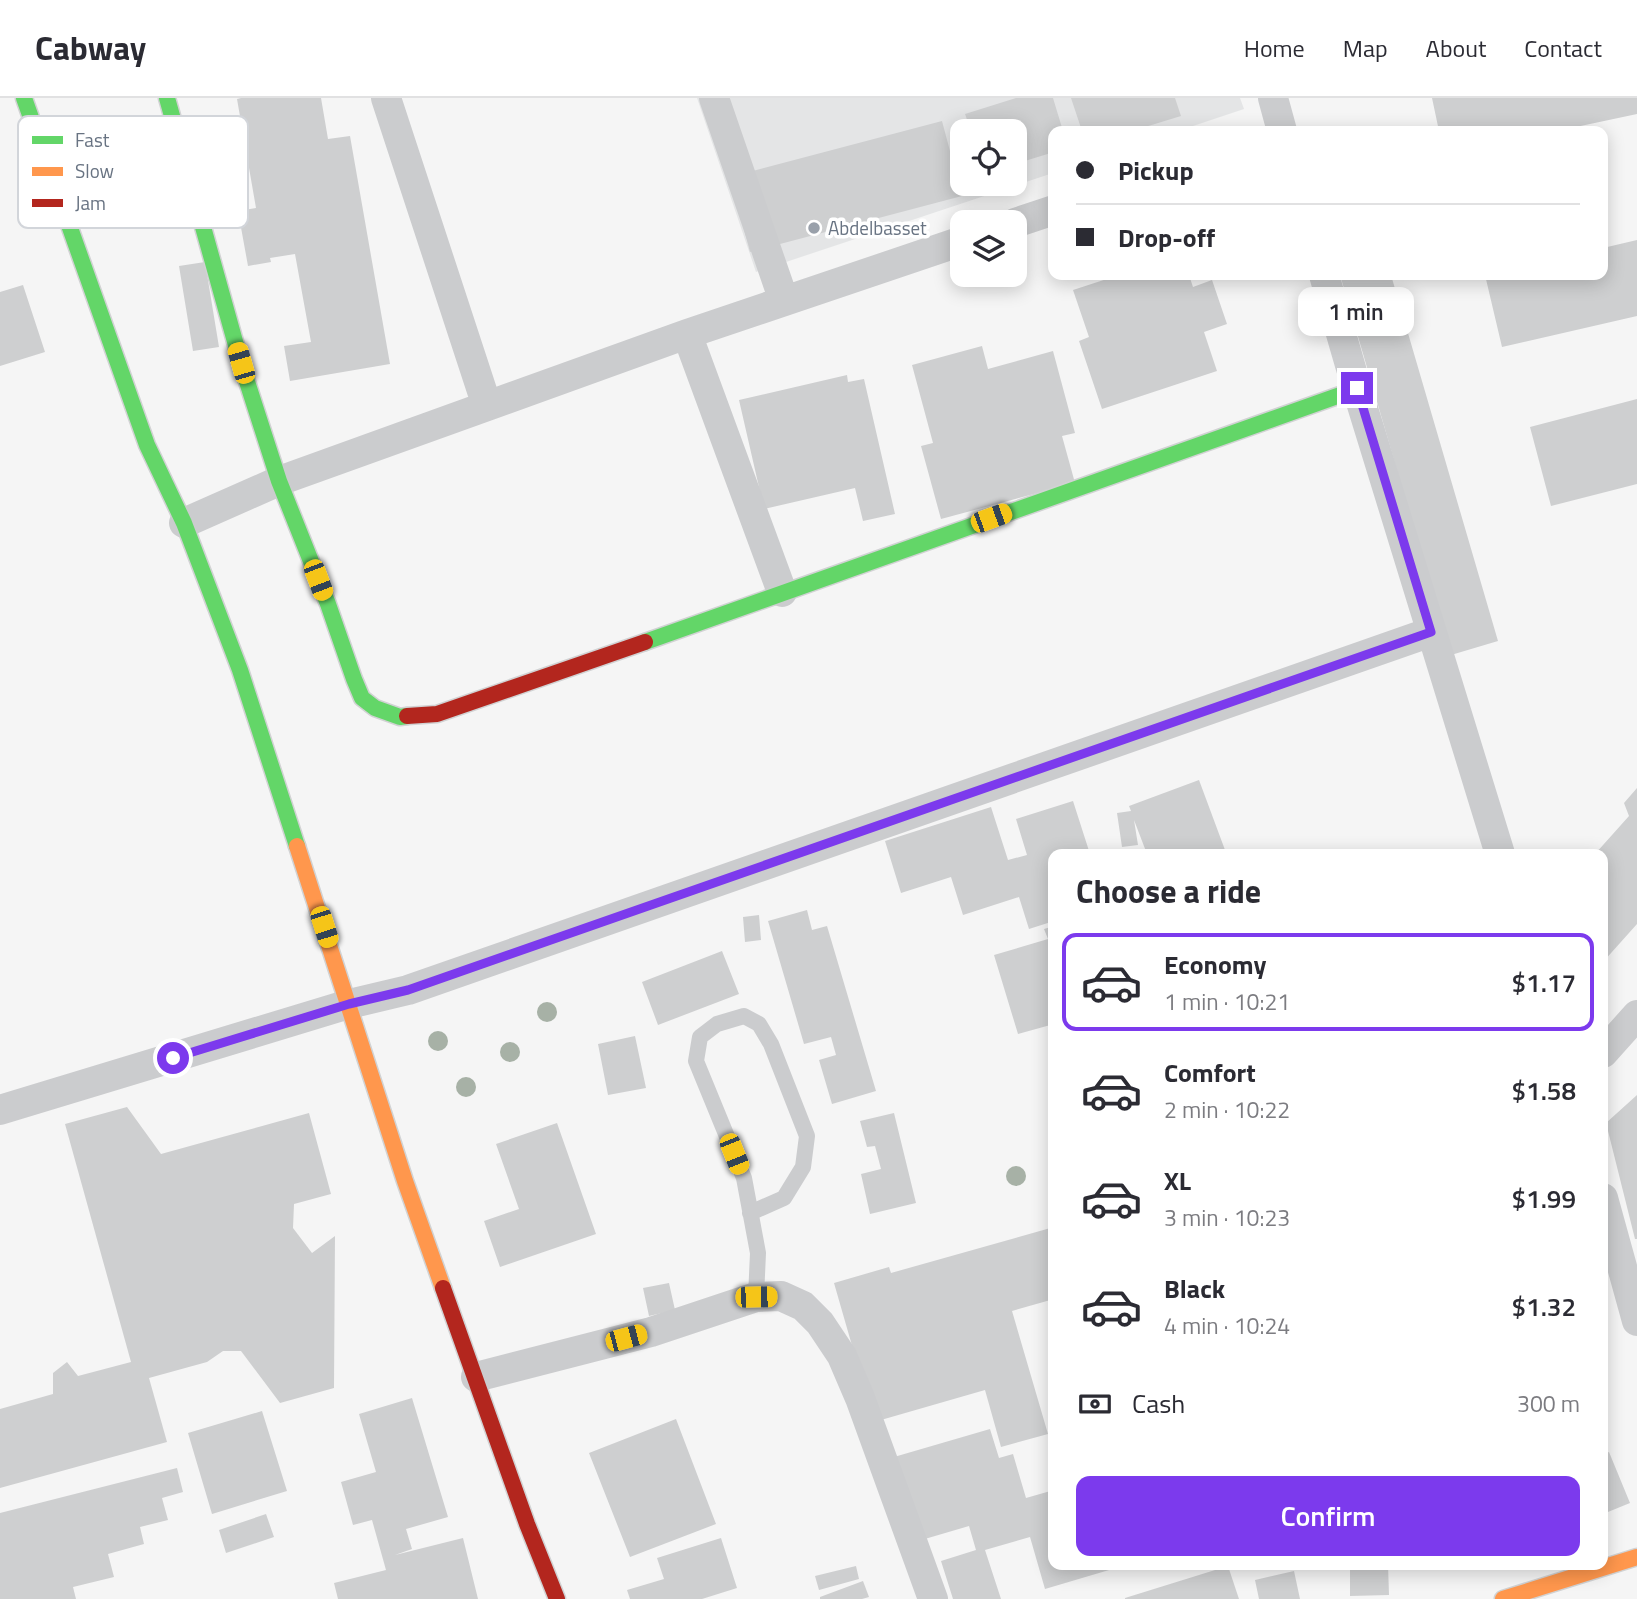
<!DOCTYPE html>
<html lang="en">
<head>
<meta charset="utf-8">
<style>
	:root { --surface:#fff; --page:#f7f7f7; --text:#2b2b33; --muted:#7c7c81; --line:#e1e1e2; --accent:#7c3aed }
	body { margin:0; font-family:"Titillium Web",sans-serif; background:var(--page); color:var(--text); height:100vh; display:flex; flex-direction:column; font-size:26px; white-space:nowrap }
	* { box-sizing:border-box; margin:0 }
	p { font-size:23px; color:var(--muted) }
	.icon { flex:none; width:38px; height:38px; fill:none; stroke:currentColor; stroke-width:2; stroke-linecap:round; stroke-linejoin:round }
	.map { position:relative; flex:1; overflow:hidden }
	.details { position:absolute; left:1048px; top:751px; width:560px; height:721px; display:flex; flex-direction:column; background:var(--surface); border-radius:14px; box-shadow:0 4px 18px #0003 }
	.details>* { flex:none }
	.top-card { position:absolute; left:1048px; top:28px; width:560px; height:154px; border-radius:14px; box-shadow:0 4px 18px #0003; display:grid; align-content:center; height:154px; padding:0 28px; background:var(--surface) }
	.buttons { position:absolute; left:950px; top:21px; display:grid; gap:14px }
	.buttons a { display:grid; place-items:center; width:77px; height:77px; border-radius:14px; background:var(--surface); box-shadow:0 4px 18px #0003; font-size:35px }
	.end { position:absolute; width:32px; height:32px; margin:-16px; border:9px solid #7c3aed; background:#fff; box-shadow:0 0 0 4px #fff }
	.from { border-radius:50% }
	.bubble { position:absolute; height:49px; border-radius:14px; background:var(--surface); box-shadow:0 4px 18px #0003; font-size:23px; font-weight:600; line-height:49px; text-align:center }
	.car { position:absolute; width:21px; height:42px; margin:-21px -10px; border-radius:9px; box-shadow:0 0 5px 2px #0007; background:linear-gradient(#f5c518 24%,#345 0 40%,#f5c518 0 76%,#345 0 86%,#f5c518 0) }
	.top-card b { display:flex; align-items:center; gap:24px; height:66px; font-size:26px }
	.top-card b+b { border-top:2px solid var(--line) }
	.top-card i { width:18px; height:18px; background:var(--text) }
	ul { padding:0; list-style:none }
	li { display:flex; align-items:center; gap:21px; height:98px; margin:0 14px 10px; padding:0 14px; border:4px solid transparent; border-radius:14px }
	li div { flex:1 }
	li b { display:block; font-size:26px }
	li em { font-style:normal; font-weight:600 }
	li.selected { border-color:var(--accent) }
	li>.icon { width:63px; height:63px; stroke-width:1.5 }
	h2 { padding:0 28px; font-size:32px; line-height:84px }
	.pay { display:flex; align-items:center; gap:18px; height:77px; padding:0 28px; font-size:26px }
	.pay p { margin-inline-start:auto }
	.button { display:flex; gap:14px; margin-top:auto; padding:14px 28px }
	.button a { flex:1; height:80px; border-radius:14px; background:var(--accent); color:#fff; font-size:28px; font-weight:600; line-height:80px; text-align:center }
	header { display:flex; align-items:center; gap:42px; box-sizing:border-box; height:98px; padding:0 35px; background:var(--surface); border-bottom:2px solid var(--line) }
	header strong { font-size:33px }
	nav { display:flex; gap:38px; margin-inline-start:auto; font-size:24px }
	.map>svg:first-child { display:block }
	.built { fill:#e4e5e6; fill-rule:evenodd }
	.building { fill:#cecfd0 }
	.lines { fill:none; stroke-linecap:round; stroke-linejoin:round }
	.fast-casing { stroke:#d1d2d3; stroke-width:19 }
	.slow-casing { stroke:#d1d2d3; stroke-width:19 }
	.jam-casing { stroke:#d1d2d3; stroke-width:19 }
	.lane { stroke:#cbccce; stroke-width:16 }
	.street { stroke:#cbccce; stroke-width:30 }
	.fast { stroke:#63d668; stroke-width:16 }
	.slow { stroke:#ff974d; stroke-width:16 }
	.jam { stroke:#b3261e; stroke-width:16 }
	.tree { fill:#a7b1a6 }
	.route { stroke:#7c3aed; stroke-width:9 }
	.poi-dot { fill:#99a0aa; stroke:#fff; stroke-width:2.5 }
	.labels { text-anchor:middle; stroke-width:7; stroke-linejoin:round; paint-order:stroke }
	.poi-label { font-size:19px; fill:#687382; stroke:#fff; text-anchor:start }
	.key { fill:#fff; stroke:#d2d5da; stroke-width:2 }
	.key-label { font-size:19px; fill:#687382 }
</style>
</head>
<body>
<header>
<strong>Cabway</strong>
<nav><a>Home</a><a>Map</a><a>About</a><a>Contact</a></nav>
</header>
<div class="map">
<svg width="1637" height="1501" viewBox="0 0 1637 1501">
	<rect width="100%" height="100%" fill="#f5f5f5"/>
	<path class="built" d="M697,0H1240L1244,11L1178,33H1054L1053,75L756,174ZM962,33H1015V86H962Z"/>
	<path class="building" d="M241,0H321L328,41L350,38L390,266L290,283L284,248L311,244L295,156L270,160L271,164L248,168L238,113L256,110L237,1Z
		M1016,0H1053L1063,33H1054V54L1015,66V33H971L965,16Z
		M1071,0H1175L1181,18L1132,33H1082Z
		M1432,0H1637V16L1557,33H1439Z
		M942,23L962,98L750,154L730,79Z
		M1637,142V218L1502,249L1485,177H1603V150Z
		M205,164L219,249L193,253L179,168Z
		M1119,177H1189L1193,189L1212,182L1227,226L1204,234L1217,273L1102,311L1079,243L1089,239L1073,192Z
		M1340,177H1391L1498,543L1451,557Z
		M23,187L45,254L0,268V194Z
		M982,248L988,271L1053,253L1075,335L1062,338L1075,385L941,421L921,348L933,345L912,267Z
		M847,277L848,284L864,281L895,416L863,423L855,390L764,411L739,302Z
		M1637,301V386L1551,408L1530,329Z
		M1199,682L1225,752L1215,756H1147L1134,722L1138,747L1122,749L1117,715L1131,713L1129,708Z
		M1637,690V826L1603,864V756H1595L1629,718L1624,705Z
		M1073,703L1090,756H1054V823L1029,831L1019,799L963,817L951,779L901,795L885,743L991,709L1008,762L1027,757L1016,721Z
		M807,812L812,832L827,828L876,993L832,1006L819,962L836,957L831,939L804,946L768,823Z
		M759,817L761,842L745,844L743,819Z
		M1054,828V926L1018,936L994,857L1048,841L1044,831Z
		M722,853L739,896L658,927L642,884Z
		M635,938L646,990L608,997L598,946Z
		M1637,997V1141H1635L1606,1025Z
		M127,1009L161,1056L309,1015L331,1096L294,1106L293,1130L312,1155L335,1138L334,1290L280,1305L241,1253H223L207,1264L149,1280L167,1344L0,1390V1311L53,1296V1275L67,1264L78,1278L131,1264L65,1026Z
		M894,1015L916,1105L870,1116L861,1076L881,1071L875,1048L867,1049L860,1023Z
		M557,1025L596,1136L500,1169L484,1123L519,1111L496,1046Z
		M1054,1129V1201L1012,1213L1048,1336L1001,1349L985,1292L874,1324L834,1185L889,1169L891,1175Z
		M669,1185L675,1212L649,1218L643,1190Z
		M412,1300L448,1419L406,1431L412,1451L395,1457L463,1440L478,1501H338L334,1485L386,1472L372,1422L353,1427L341,1384L376,1374L359,1316Z
		M262,1313L287,1393L212,1416L188,1335Z
		M676,1321L716,1426L630,1459L589,1355Z
		M990,1331L999,1360L1013,1356L1026,1400L1054,1392V1466L1126,1467L1045,1491L1030,1439L985,1452L1001,1501H953L941,1463L976,1452L969,1428L918,1443L894,1359Z
		M1609,1354L1630,1405L1603,1416V1356Z
		M177,1370L183,1394L162,1400L168,1422L140,1429L144,1446L108,1456L114,1479L73,1489L76,1501H0V1415Z
		M266,1416L274,1439L226,1455L219,1432Z
		M721,1440L737,1490L702,1501H630L627,1492L664,1481L657,1460Z
		M1350,1466H1388L1389,1497L1350,1498Z
		M856,1468L859,1481L819,1492L815,1478Z
		M1228,1468L1239,1501H1125V1500Z
		M1294,1473L1300,1501H1259L1255,1482Z
		M863,1483L869,1499L862,1501H820V1499Z"/>
	<g class="lines">
		<g class="fast-casing">
			<path id="fast" d="M24,0L147,347L184,425L240,572L297,748
				M167,0L241,265L279,383L328,506L354,581L362,600L375,610L400,619L407,618
				M645,544L1357,291"/>
		</g>
		<g class="slow-casing">
			<path id="slow" d="M297,748L405,1083L443,1190
				M1503,1501L1637,1459"/>
		</g>
		<g class="jam-casing">
			<path id="jam" d="M407,618L437,616L645,544
				M443,1190L527,1426L557,1501"/>
		</g>
		<path class="lane" d="M750,1115L784,1100L803,1069L807,1038L771,946L759,926L744,918L717,926L700,939L696,963L744,1080L758,1155L756,1199"/>
		<path class="street" d="M386,0L487,308
			M714,0L784,203
			M1273,0L1282,33
			M1015,125L1054,112
			M1324,177L1357,291L1500,756
			M687,236L782,494
			M184,425L279,383L687,236L962,143
			M1603,955L1637,917
			M0,1012L349,906L408,892L1431,534
			M1603,1100L1637,1223
			M476,1279L651,1234L756,1199L781,1198L803,1208L820,1225L842,1258L860,1300L933,1501"/>
		<use href="#fast" class="fast"/>
		<use href="#slow" class="slow"/>
		<use href="#jam" class="jam"/>
	</g>
	<g class="tree">
		<circle cx="547" cy="914" r="10"/>
		<circle cx="438" cy="943" r="10"/>
		<circle cx="510" cy="954" r="10"/>
		<circle cx="466" cy="989" r="10"/>
		<circle cx="1016" cy="1078" r="10"/>
	</g>
	<g class="lines">
		<path class="route" d="M173,960L349,906L408,892L1431,534L1357,290"/>
	</g>
	<circle class="poi-dot" cx="814" cy="130" r="7"/>
	<g class="labels">
		<g class="poi-label">
			<text x="828" y="137">Abdelbasset</text>
		</g>
	</g>
	<rect x="18" y="18" width="230" height="112" rx="10" class="key"/>
	<rect x="32" y="38" width="31" height="8" fill="#63d668"/>
	<rect x="32" y="69" width="31" height="9" fill="#ff974d"/>
	<rect x="32" y="101" width="31" height="8" fill="#b3261e"/>
	<g class="key-label">
		<text x="75" y="49">Fast</text>
		<text x="75" y="80">Slow</text>
		<text x="75" y="112">Jam</text>
	</g>
</svg>
<div class="buttons">
<a><svg class="icon" aria-label="locate" viewBox="0 0 24 24"><circle cx="12" cy="12" r="6"/><path d="M12 2v4M12 18v4M2 12h4M18 12h4"/></svg></a>
<a><svg class="icon" aria-label="layers" viewBox="0 0 24 24"><path d="M12 4l9 5-9 5-9-5zM3 14l9 5 9-5"/></svg></a>
</div>
<i class="end from" style="left:173px;top:960px"></i>
<i class="end" style="left:1357px;top:290px"></i>
<div class="bubble" style="left:1298px;top:189px;width:116px">1 min</div>
<i class="car" style="left:241px;top:265px;rotate:344deg"></i>
<i class="car" style="left:991px;top:420px;rotate:70deg"></i>
<i class="car" style="left:318px;top:482px;rotate:159deg"></i>
<i class="car" style="left:324px;top:829px;rotate:162deg"></i>
<i class="car" style="left:734px;top:1056px;rotate:158deg"></i>
<i class="car" style="left:756px;top:1199px;rotate:89deg"></i>
<i class="car" style="left:626px;top:1240px;rotate:75deg"></i>
<div class="top-card">
<b><i class="from"></i>Pickup</b>
<b><i></i>Drop-off</b>
</div>
<section class="details">
<h2>Choose a ride</h2>
<ul>
<li class="selected"><svg class="icon" aria-label="car" viewBox="0 0 24 24"><path d="M5 17H2v-5l4-1 3-4h7l3 4 3 1v5h-3M9 17h6M6 11h13"/><circle cx="7" cy="17" r="2"/><circle cx="17" cy="17" r="2"/></svg><div><b>Economy</b><p>1 min · 10:21</p></div><em>$1.17</em></li>
<li><svg class="icon" aria-label="car" viewBox="0 0 24 24"><path d="M5 17H2v-5l4-1 3-4h7l3 4 3 1v5h-3M9 17h6M6 11h13"/><circle cx="7" cy="17" r="2"/><circle cx="17" cy="17" r="2"/></svg><div><b>Comfort</b><p>2 min · 10:22</p></div><em>$1.58</em></li>
<li><svg class="icon" aria-label="car" viewBox="0 0 24 24"><path d="M5 17H2v-5l4-1 3-4h7l3 4 3 1v5h-3M9 17h6M6 11h13"/><circle cx="7" cy="17" r="2"/><circle cx="17" cy="17" r="2"/></svg><div><b>XL</b><p>3 min · 10:23</p></div><em>$1.99</em></li>
<li><svg class="icon" aria-label="car" viewBox="0 0 24 24"><path d="M5 17H2v-5l4-1 3-4h7l3 4 3 1v5h-3M9 17h6M6 11h13"/><circle cx="7" cy="17" r="2"/><circle cx="17" cy="17" r="2"/></svg><div><b>Black</b><p>4 min · 10:24</p></div><em>$1.32</em></li>
</ul>
<div class="pay"><svg class="icon" aria-label="cash" viewBox="0 0 24 24"><path d="M3 7h18v10H3z"/><circle cx="12" cy="12" r="2"/></svg>Cash<p>300 m</p></div>
<div class="button"><a>Confirm</a></div>
</section>
</div>
</body>
</html>
